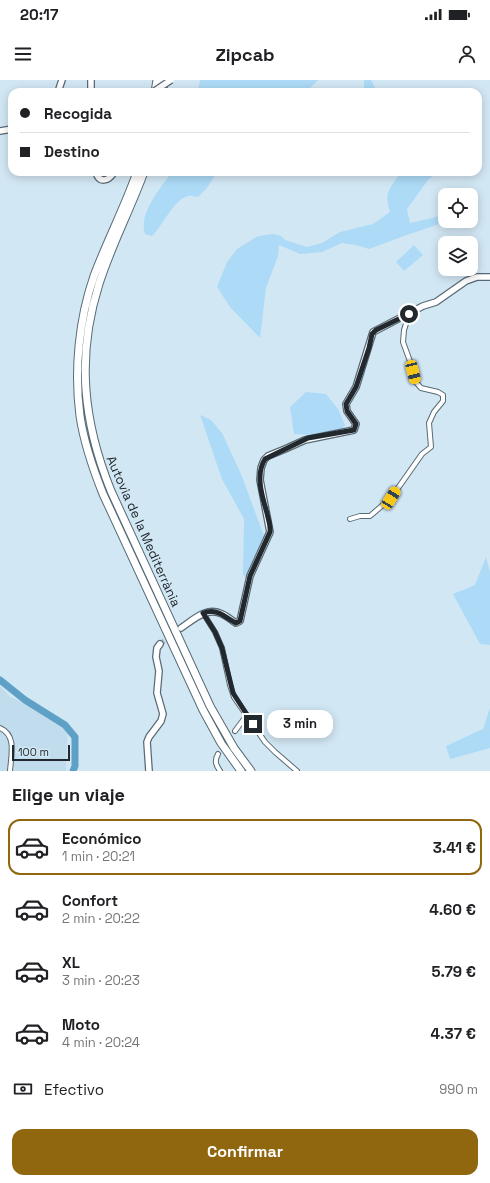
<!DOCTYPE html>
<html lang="es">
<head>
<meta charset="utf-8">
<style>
	:root { --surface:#fff; --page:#f6f6f6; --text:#202124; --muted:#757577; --line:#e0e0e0; --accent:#90670e }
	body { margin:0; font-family:"Space Grotesk",sans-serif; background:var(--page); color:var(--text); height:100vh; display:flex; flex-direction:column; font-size:15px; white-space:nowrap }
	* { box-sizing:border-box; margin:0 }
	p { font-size:13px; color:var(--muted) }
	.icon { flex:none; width:22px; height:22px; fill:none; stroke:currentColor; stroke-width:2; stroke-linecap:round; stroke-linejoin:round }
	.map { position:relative; height:691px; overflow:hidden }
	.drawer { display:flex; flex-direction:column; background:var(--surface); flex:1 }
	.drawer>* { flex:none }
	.guide { position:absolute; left:8px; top:8px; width:474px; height:88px; border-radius:12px; box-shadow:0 2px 10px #0003; display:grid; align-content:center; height:88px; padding:0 12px; background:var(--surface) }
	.tools { position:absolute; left:438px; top:108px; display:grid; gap:8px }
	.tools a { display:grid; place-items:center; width:40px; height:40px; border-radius:8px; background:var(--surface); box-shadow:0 2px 10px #0003; font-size:20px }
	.scale { position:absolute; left:12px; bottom:10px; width:58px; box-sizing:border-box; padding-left:4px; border:2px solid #21292e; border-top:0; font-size:11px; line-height:14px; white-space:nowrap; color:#21292e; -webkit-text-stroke:3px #d2e7f4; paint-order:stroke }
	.end { position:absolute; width:18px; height:18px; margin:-9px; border:5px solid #21292e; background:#fff; box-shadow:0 0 0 2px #fff }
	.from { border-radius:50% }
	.bubble { position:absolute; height:28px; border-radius:12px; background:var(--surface); box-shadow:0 2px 10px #0003; font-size:13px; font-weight:800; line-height:28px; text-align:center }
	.car { position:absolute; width:12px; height:24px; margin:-12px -6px; border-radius:5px; box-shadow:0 0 3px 1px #0007; background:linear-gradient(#f5c518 24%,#345 0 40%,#f5c518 0 76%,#345 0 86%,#f5c518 0) }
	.guide b { display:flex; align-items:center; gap:14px; height:38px; font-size:15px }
	.guide b+b { border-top:1px solid var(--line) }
	.guide i { width:10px; height:10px; background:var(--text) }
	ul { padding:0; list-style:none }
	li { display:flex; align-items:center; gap:12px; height:56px; margin:0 8px 6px; padding:0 4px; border:2px solid transparent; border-radius:12px }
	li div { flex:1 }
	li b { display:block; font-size:15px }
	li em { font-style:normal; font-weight:800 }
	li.current { border-color:var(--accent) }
	li>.icon { width:36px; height:36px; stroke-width:1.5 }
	h2 { padding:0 12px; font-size:18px; line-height:48px }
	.pay { display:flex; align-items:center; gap:10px; height:44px; padding:0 12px; font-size:15px }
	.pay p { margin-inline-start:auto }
	.cta { display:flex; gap:8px; margin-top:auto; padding:8px 12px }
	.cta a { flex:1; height:46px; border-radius:12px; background:var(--accent); color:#fff; font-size:16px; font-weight:800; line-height:46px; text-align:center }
	.status { display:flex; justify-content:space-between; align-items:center; height:28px; padding:0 20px; background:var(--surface); direction:ltr }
	.status svg { height:11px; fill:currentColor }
	header { display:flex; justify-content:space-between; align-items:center; height:52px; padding:0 12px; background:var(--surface); font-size:18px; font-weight:800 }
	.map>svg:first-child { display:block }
	.built { fill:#c0dced }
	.green { fill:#addaf6 }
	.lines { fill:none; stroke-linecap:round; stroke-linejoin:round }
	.river { stroke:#5ea0c6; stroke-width:7 }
	.secondary-tunnel { stroke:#afc1cc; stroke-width:5.5; stroke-dasharray:5.5 3; stroke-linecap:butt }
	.street-casing { stroke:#586a75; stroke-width:6 }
	.secondary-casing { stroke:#586a75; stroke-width:8 }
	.highway-casing { stroke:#586a75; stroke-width:9 }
	.street { stroke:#fff; stroke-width:4 }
	.secondary { stroke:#fff; stroke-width:5.5 }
	.highway { stroke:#fff; stroke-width:7 }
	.secondary-bridge-casing { stroke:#586a75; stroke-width:8; stroke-linecap:butt }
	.secondary-bridge { stroke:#fff; stroke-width:5.5 }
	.route { stroke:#21292e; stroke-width:5 }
	.labels { text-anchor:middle; stroke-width:3.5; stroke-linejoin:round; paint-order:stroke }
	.street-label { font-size:13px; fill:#21292e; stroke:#d2e7f4 }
</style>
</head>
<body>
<div class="status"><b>20:17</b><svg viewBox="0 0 49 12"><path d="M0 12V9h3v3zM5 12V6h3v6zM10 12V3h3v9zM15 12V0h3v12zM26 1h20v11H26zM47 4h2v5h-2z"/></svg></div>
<header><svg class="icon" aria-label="menu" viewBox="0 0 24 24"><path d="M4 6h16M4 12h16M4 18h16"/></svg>Zipcab<svg class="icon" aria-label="person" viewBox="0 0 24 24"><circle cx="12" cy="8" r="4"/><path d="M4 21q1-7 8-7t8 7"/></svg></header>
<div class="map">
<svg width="490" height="691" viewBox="0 0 490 691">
	<rect width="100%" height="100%" fill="#d2e7f4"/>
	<path class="built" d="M0,606L10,617L68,643L66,691H0Z"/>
	<path class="green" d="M200,0H318L306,12H198Z
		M364,0H371L377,12H364Z
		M172,92H217L207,108L198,117C195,117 192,115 189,116C175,117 162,147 152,156L145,154C138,134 161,107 172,92Z
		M401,92H438L428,100L407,129L410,143L445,135V141H448L404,156L369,169L356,165L342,163L322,172L300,174L279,165L278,176L266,208L260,258L230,227L217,207L227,182L237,169L258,156L274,154L281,156L285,160L307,167L322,163L340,152L373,144L390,132C383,111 391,108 401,92Z
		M414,165L423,175L404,191L396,182Z
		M306,312L326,314L338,329L345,345L338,356L294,354L290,327Z
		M200,335L211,340L222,353L241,394L264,456L248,498L243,495L244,439L222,399Z
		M486,477L490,492V565L480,564L453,514L475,505Z
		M490,628V668L450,679L446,666L483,649Z"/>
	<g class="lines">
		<path class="river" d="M0,600L25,620L65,645L75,657V686L73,691"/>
		<path class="secondary-tunnel" d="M160,564L179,550"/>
		<g class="street-casing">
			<path id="street" d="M350,439L360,436H370L391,418L422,374L431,367L429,343L434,332L443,321V315L438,312L421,308L415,301L411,284L403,262L404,250L409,234
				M203,533L215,552L222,568L230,605L234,617L265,662L275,672L297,691
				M0,648C17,655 11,676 10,691
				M235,651L247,635
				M218,674C214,681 216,685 220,691"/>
		</g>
		<g class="secondary-casing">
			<path id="secondary" d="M58,12L62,0
				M91,12V0
				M0,51L12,49
				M96,92C99,104 109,101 114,92
				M181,548C193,540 207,526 222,534C227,536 231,540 236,543L240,541L250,496L270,452L260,400L261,388L264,380L268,376L285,369L305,360L354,350L356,344L347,331L346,324L356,307L373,252L423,226L436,222L466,201L477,197H490
				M149,691L147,662L149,657L161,641L163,634L157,613L159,591L156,577L157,568L160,564"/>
		</g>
		<g class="highway-casing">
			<path id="highway" d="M155,12L157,0
				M163,12L164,0
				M137,92C125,127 107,161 94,196C79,239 74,290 80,336C84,363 93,389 103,414L203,630L221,663L241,691
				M144,92C130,130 111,166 99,204C76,276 83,342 111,411L210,626L234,668L251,691"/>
		</g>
		<use href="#street" class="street"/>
		<use href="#secondary" class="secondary"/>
		<use href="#highway" class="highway"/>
		<g class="secondary-bridge-casing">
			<path id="secondary-bridge" d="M153,12L171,0"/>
		</g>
		<use href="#secondary-bridge" class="secondary-bridge"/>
	</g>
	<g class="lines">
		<path class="route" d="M253,644L233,613L222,568L215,552L203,533C218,528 224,537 236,543L240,541L250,496L270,452C271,445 268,439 267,433C262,416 255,395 265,379L308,358L354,350L356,344L347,331L346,324L356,307L369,268L372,254L376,250L409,234"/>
	</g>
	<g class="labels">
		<g class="street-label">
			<text transform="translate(144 451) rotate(66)" y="5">Autovia de la Mediterrània</text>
		</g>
	</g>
</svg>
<div class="tools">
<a><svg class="icon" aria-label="locate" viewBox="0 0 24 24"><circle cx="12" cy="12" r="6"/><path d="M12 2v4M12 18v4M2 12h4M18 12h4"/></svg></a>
<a><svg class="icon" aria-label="layers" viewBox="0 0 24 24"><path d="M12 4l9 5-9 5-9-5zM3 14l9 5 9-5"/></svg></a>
</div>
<div class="scale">100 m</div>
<i class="end from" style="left:409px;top:234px"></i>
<i class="end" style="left:253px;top:644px"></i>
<div class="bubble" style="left:267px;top:630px;width:66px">3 min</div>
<i class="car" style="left:413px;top:292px;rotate:166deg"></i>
<i class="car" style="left:391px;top:418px;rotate:32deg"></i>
<div class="guide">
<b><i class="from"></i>Recogida</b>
<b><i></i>Destino</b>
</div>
</div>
<section class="drawer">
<h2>Elige un viaje</h2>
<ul>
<li class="current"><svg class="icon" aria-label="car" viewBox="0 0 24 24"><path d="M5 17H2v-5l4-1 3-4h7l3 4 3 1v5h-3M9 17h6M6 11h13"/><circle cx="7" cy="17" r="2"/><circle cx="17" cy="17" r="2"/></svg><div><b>Económico</b><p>1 min · 20:21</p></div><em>3.41 €</em></li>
<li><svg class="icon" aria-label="car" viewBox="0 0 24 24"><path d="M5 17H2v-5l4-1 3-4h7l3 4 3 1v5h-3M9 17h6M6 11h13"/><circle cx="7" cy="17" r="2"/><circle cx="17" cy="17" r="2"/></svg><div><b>Confort</b><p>2 min · 20:22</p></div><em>4.60 €</em></li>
<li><svg class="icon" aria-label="car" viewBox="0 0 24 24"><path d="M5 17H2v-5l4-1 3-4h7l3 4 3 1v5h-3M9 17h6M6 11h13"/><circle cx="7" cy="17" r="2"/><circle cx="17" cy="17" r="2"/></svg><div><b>XL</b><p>3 min · 20:23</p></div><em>5.79 €</em></li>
<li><svg class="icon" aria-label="car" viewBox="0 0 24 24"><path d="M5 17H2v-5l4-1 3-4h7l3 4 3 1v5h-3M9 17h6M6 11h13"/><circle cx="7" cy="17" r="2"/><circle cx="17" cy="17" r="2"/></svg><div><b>Moto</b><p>4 min · 20:24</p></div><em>4.37 €</em></li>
</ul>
<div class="pay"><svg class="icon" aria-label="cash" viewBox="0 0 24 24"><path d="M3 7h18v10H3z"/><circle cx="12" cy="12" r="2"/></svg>Efectivo<p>990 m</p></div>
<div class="cta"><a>Confirmar</a></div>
</section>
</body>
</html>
